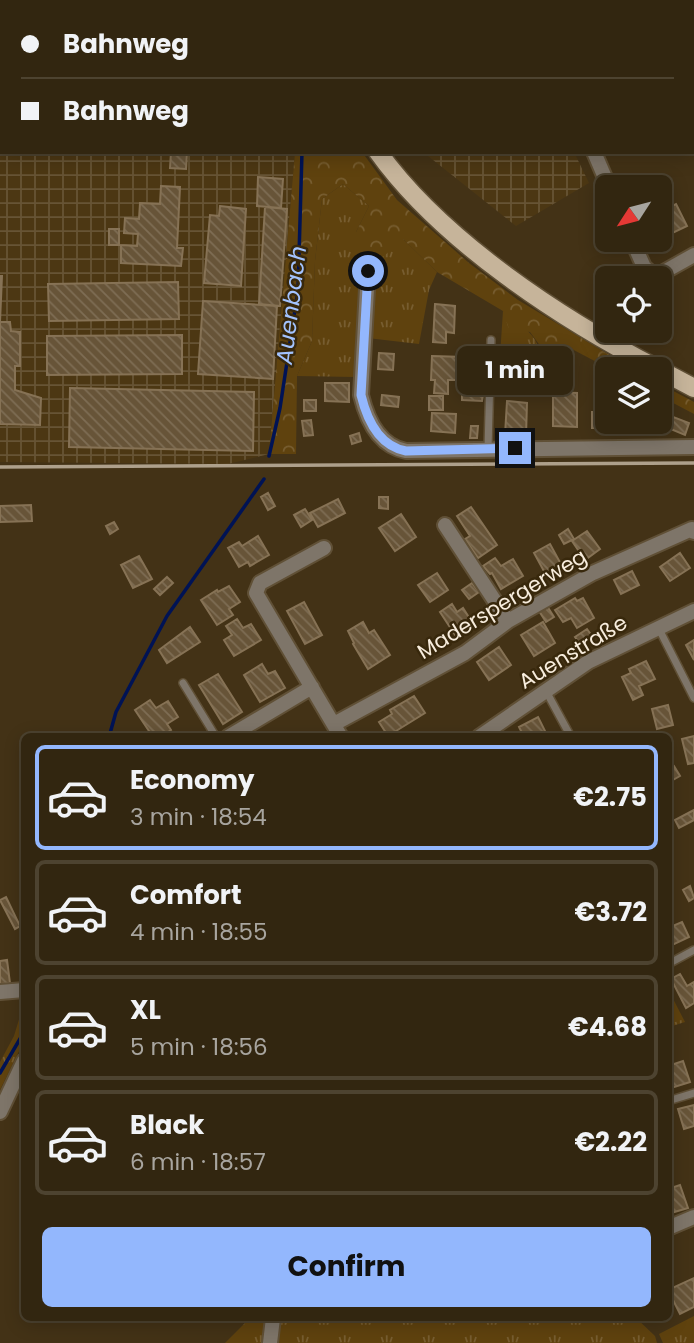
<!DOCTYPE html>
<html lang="en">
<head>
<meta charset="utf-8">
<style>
	:root { --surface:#322610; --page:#3d321e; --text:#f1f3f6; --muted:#a8a59f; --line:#4d4330; --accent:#93b7fd }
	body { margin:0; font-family:Poppins,sans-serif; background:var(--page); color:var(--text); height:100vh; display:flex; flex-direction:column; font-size:26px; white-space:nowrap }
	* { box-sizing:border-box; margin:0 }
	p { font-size:23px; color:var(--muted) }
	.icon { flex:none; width:38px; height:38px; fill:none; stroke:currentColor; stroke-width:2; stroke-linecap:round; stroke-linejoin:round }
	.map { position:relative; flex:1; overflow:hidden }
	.panel { position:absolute; left:21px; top:733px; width:651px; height:588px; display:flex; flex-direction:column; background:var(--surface); border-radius:10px; box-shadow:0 4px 18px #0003,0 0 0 2px var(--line) }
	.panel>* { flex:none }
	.guide { position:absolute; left:0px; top:0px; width:695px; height:154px; box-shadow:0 4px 18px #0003,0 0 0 2px var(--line); display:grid; align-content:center; height:154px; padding:0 21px; background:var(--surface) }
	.needle { width:46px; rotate:234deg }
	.buttons { position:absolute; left:595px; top:175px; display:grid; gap:14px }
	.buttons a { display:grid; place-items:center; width:77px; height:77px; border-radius:10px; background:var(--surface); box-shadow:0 4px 18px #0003,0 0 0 2px var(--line); font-size:35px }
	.end { position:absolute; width:32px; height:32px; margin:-16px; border:9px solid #93b7fd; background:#111; box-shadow:0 0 0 4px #111 }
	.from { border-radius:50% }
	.bubble { position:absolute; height:49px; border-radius:10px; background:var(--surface); box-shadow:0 4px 18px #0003,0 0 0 2px var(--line); font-size:23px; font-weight:700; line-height:49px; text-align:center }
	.guide b { display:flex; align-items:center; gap:24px; height:66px; font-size:26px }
	.guide b+b { border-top:2px solid var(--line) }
	.guide i { width:18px; height:18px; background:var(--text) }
	ul { padding:12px 0 0; list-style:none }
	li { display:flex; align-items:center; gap:21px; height:105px; margin:0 14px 10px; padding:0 7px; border:4px solid var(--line); border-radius:10px }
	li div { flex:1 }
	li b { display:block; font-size:26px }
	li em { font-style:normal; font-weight:700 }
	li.current { border-color:var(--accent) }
	li>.icon { width:63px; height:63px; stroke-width:1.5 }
	.button { display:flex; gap:14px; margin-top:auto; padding:14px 21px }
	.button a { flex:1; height:80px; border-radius:10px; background:var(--accent); color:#111; font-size:28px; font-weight:700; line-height:80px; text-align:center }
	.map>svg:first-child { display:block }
	.industrial { fill:url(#industrial-grid) }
	.grass { fill:url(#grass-tufts) }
	.forest { fill:url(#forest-crowns) }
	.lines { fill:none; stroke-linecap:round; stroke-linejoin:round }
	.stream { stroke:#001355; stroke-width:3.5 }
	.building { fill:url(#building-back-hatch); stroke:#867255; stroke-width:2 }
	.service-casing { stroke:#605036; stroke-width:10 }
	.minor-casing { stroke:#605036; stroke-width:18 }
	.tertiary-casing { stroke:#605036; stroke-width:18 }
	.primary-casing { stroke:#605036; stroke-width:21 }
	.service { stroke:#7e7569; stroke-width:7 }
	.minor { stroke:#7e7569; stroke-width:14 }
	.tertiary { stroke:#7e7569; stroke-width:14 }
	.primary { stroke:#c6b49a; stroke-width:18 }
	.rail { stroke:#aea08b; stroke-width:3.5 }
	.route { stroke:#93b7fd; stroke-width:9 }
	.labels { text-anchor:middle; stroke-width:5; stroke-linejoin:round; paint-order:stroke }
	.street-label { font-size:21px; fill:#f7ecdc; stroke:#38280c }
	.water-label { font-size:23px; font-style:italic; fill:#a3c3fe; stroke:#38280c }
</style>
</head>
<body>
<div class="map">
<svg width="694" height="1343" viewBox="0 0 694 1343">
	<defs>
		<pattern id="industrial-grid" width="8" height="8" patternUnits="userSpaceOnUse" patternTransform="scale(1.75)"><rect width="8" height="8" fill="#4c3713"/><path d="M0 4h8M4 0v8" fill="none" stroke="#675435"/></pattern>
		<pattern id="grass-tufts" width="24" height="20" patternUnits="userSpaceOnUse" patternTransform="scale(1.75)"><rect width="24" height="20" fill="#5f420e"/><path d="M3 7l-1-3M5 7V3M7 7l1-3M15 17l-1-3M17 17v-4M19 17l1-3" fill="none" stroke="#775d30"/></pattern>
		<pattern id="forest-crowns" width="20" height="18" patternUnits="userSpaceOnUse" patternTransform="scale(1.75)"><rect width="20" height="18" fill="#5f420e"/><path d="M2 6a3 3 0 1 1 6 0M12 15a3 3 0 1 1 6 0" fill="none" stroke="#775d30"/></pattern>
		<pattern id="building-back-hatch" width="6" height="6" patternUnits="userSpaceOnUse" patternTransform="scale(1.75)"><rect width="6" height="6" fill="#675438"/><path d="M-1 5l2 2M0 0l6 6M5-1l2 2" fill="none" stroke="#7e6d54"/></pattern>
	</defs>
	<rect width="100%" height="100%" fill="#433216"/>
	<path class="industrial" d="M0,0H306L2,2V152H295L269,454L228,464L0,462Z
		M423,152H574L589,183L516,226Z"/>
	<path class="grass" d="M343,184L369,206L356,232L402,238L437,272L429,290L419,344L359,337L356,377L297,376L312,341L315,261L322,199Z
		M503,311C540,340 540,337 542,384L498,386Z
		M669,991L685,1022L669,1027H668Z
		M24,1003V1041L0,1090V1062L14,1036Z
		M694,1316V1343H663L659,1334Z
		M250,1318H636L655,1336L657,1343H225Z"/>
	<path class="forest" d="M295,152H362L397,200L469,263L518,300L633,369H610L568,347H541L530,332L509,329L503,311L437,272L403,239L383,257L361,251L356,232L369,206L343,184L322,199L315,261L312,341L297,376L296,454H269Z
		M660,384L694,402V414L660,396Z"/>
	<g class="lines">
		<path class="stream" d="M315,2V0
			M269,456L280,408L298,290L302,152
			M109,737L116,712L167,616L264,479
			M0,1073L24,1032"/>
	</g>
	<path class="building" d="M402,0H447V2H402Z
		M483,0H536V2H484Z
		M171,152H187L186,169L170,168Z
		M258,177L283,179L281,208L257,206Z
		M161,186L180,187L177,248H183L181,266L121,263V245L137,246L138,234L124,233L125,218L139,219L140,203L160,204Z
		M676,204L687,226L662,238L660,233V212Z
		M220,206L246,209L241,286L204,283L210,215L219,216Z
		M265,207L287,209L280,306L259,304Z
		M109,229H119V245H109Z
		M0,276H2L0,322H10L11,331L20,332V366H15V390L41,398L40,425L0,424Z
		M178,282L179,319L49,321L48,284Z
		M203,301L277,306L273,379L198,374Z
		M435,304L455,306L454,333L446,332V343L433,342Z
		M182,335V374L47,375V336Z
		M379,353L394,354L393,370L378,369Z
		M432,356L465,357L464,380H448V394L434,393L435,380H431Z
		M325,383H349V402L325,401Z
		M70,388L254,392L253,451L69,447Z
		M553,392L577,393V427L553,426Z
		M462,394L483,395L482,401L462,400Z
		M382,395L399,397L398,407L381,405Z
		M429,396H443V410H429Z
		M304,400H316V411H304Z
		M507,401L527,403L526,436L505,435Z
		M592,412H607V422H625V428H592Z
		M660,412L689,423L685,435L654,422H660Z
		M432,413L456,414L455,433L431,431Z
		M311,420L313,435L304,436L302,421Z
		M471,426H478L477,438H470Z
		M359,433L361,441L352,444L350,436Z
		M268,493L275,506L268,510L261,497Z
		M379,497H388V509L379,508Z
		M338,499L345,513L318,527L310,513Z
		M31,505L32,521L0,522V506Z
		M471,507L497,545L478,558L465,539L470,536L457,516Z
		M305,509L312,520L301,527L294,515Z
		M401,514L416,537L395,551L379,528Z
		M114,522L118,529L110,534L106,526Z
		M568,529L574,539L564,544L559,535Z
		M587,531L600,549L585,560L572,541Z
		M258,536L269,555L250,566L248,562L239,567L228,548L239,542L242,546Z
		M550,544L562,566L546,575L534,553Z
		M680,553L690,568L670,581L660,567Z
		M139,556L152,579L133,588L121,565Z
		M495,558L501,566L513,559L523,576L501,589L492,573L490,574L483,566Z
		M632,571L639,585L621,594L614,580Z
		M437,573L448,590L430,602L418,585Z
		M167,577L173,583L160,595L154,589Z
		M472,583L479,592L469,599L462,590Z
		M229,586L240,602L229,609L233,615L217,625L201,600L217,590L218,592Z
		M575,598L577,601L583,598L594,618L577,628L571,618L563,622L555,610Z
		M304,602L322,635L305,644L287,611Z
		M452,604L457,612L463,608L475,627L457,638L440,612Z
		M547,606L554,617L546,622L539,611Z
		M237,619L243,628L251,624L261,640L234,656L224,640L232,635L226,626Z
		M363,622L369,633L374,630L390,655L368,669L353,644L354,643L348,631Z
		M543,622L555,643L534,656L521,635Z
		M190,627L200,642L167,663L159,650Z
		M587,629L592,636L580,644L575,637Z
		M694,640V660L686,645Z
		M499,647L511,665L489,680L477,662Z
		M646,661L655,679L639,686L643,695L633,700L622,677L631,673L629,669Z
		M262,664L268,674L275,671L285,688L260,702L244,675Z
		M218,674L242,712L223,724L199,685Z
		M414,696L425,713L388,736L379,722L392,714L390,710Z
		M150,700L156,708L168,701L178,717L167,724L171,730L161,737H153L135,710Z
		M668,705L673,725L657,729L652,709Z
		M538,717L548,737H524L519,727Z
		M694,736V763L688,764L682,739Z
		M674,766L680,776L671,781L668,769Z
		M694,810V820L679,828L675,820Z
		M690,886L694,898L689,901L683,890Z
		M6,897L20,926L15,929L0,900Z
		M682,922L689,937L668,947V928Z
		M7,960L10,983L0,984V961Z
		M680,974L687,986L694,982V1003L686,1008L671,979Z
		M683,1061L690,1082L668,1089V1066Z
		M694,1105V1126L684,1129L678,1109Z
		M680,1185L688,1208L671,1213L668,1204V1189Z
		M694,1278V1307L680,1314L668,1290Z"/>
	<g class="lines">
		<g class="service-casing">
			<path id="service" d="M471,0V2
				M488,448L491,340
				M658,627L694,698
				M183,683L216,737
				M546,691L571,737
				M670,963L694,950
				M668,1101L694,1093"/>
		</g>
		<g class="minor-casing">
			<path id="minor" d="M693,55H694
				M594,152L609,187
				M632,240L644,267L651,273H662L694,255
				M368,271L361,395C367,420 379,446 406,451L694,447
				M445,525L508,621
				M324,548L260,583L256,593L341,737
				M334,724L465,653L508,621L593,573L692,529L694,532
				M228,737L312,687
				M0,992L24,990
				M668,1228L694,1217
				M270,1343L273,1318"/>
		</g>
		<g class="tertiary-casing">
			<path id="tertiary" d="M479,737L588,662L694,611
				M0,1112L24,1061"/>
		</g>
		<g class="primary-casing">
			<path id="primary" d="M347,2V0
				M378,152C442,241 561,319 658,369
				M660,370L694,388"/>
		</g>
		<use href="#service" class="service"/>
		<use href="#minor" class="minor"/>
		<use href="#tertiary" class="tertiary"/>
		<use href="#primary" class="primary"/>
		<path class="rail" d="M0,467L694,463"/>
	</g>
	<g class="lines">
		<path class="route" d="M368,271L361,395C367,420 379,446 406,451L515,448"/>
	</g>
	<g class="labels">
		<g class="street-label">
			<text transform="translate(502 604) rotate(-31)" y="7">Maderspergerweg</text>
			<text transform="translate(573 652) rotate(-31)" y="7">Auenstraße</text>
		</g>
		<g class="water-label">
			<text transform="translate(291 305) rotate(-83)" y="8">Auenbach</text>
		</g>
	</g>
</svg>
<div class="buttons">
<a><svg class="needle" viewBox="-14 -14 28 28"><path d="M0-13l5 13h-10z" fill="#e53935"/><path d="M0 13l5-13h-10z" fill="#a8a59f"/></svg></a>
<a><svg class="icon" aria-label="locate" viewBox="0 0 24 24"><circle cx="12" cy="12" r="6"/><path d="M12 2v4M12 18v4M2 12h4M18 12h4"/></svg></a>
<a><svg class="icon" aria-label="layers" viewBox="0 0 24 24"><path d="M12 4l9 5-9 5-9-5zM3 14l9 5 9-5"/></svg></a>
</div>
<i class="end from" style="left:368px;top:271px"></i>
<i class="end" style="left:515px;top:448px"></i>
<div class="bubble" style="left:457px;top:346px;width:116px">1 min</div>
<div class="guide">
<b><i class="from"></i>Bahnweg</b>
<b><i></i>Bahnweg</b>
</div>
<section class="panel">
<ul>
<li class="current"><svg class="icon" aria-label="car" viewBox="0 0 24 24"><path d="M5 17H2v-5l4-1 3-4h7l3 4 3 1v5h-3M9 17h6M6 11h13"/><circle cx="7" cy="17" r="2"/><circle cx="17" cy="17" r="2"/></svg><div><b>Economy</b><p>3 min · 18:54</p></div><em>€2.75</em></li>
<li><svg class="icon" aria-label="car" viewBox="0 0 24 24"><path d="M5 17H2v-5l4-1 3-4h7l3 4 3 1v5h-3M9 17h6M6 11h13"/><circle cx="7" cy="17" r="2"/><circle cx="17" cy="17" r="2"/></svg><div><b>Comfort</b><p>4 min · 18:55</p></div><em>€3.72</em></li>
<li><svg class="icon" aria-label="car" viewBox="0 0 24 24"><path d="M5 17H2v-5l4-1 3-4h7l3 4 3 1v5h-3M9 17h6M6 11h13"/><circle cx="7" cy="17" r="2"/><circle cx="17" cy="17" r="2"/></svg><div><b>XL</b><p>5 min · 18:56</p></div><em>€4.68</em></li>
<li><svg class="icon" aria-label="car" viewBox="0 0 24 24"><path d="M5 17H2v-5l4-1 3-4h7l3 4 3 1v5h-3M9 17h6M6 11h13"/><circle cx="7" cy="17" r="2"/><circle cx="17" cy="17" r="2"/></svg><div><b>Black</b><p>6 min · 18:57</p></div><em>€2.22</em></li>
</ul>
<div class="button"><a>Confirm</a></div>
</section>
</div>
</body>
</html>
